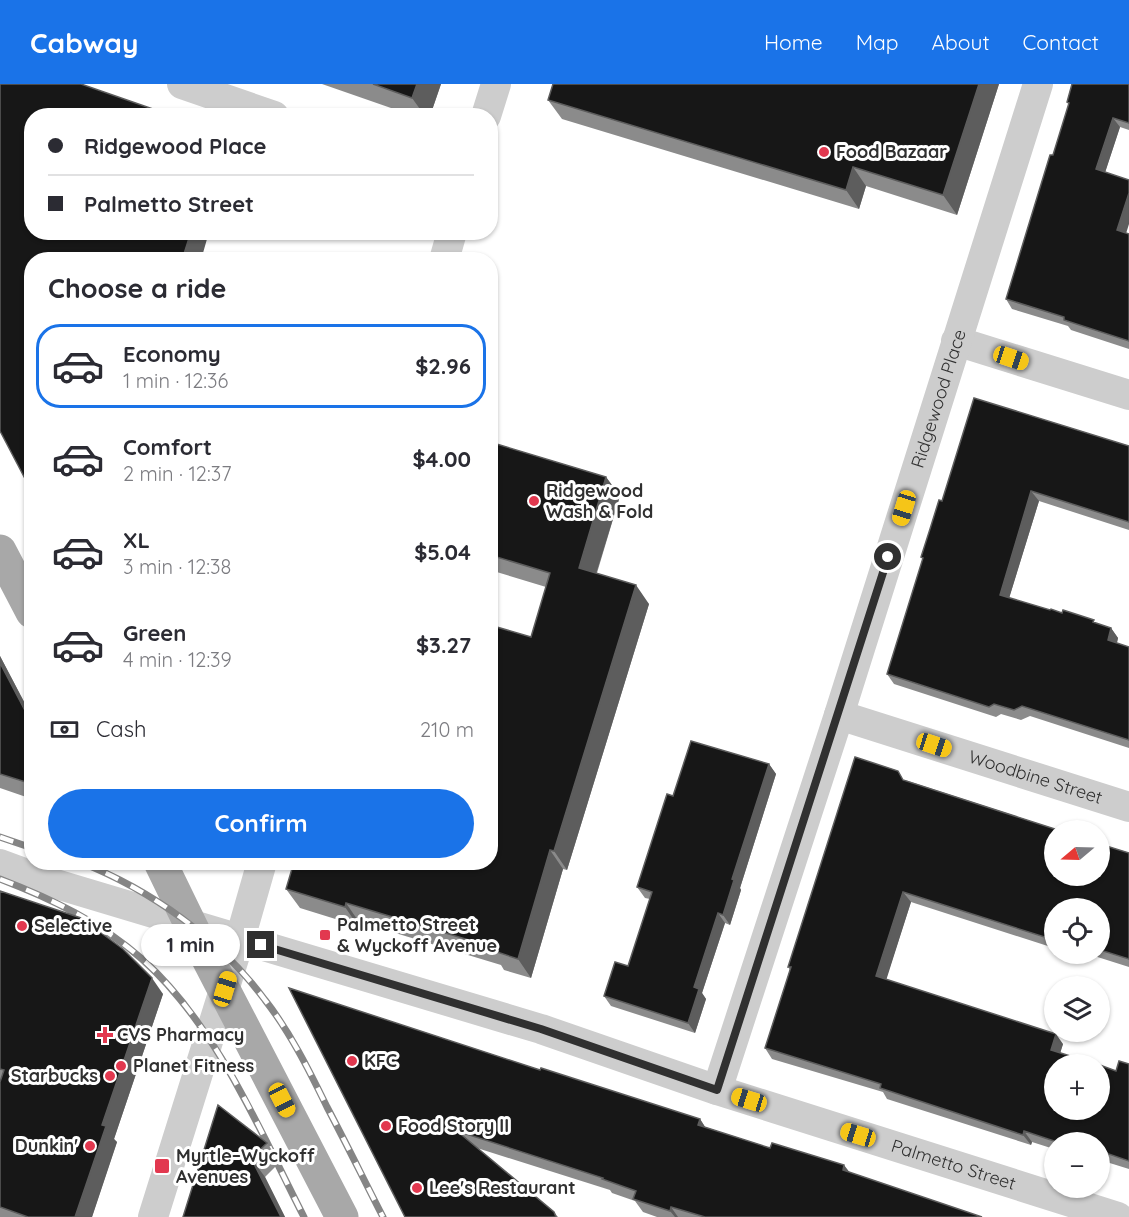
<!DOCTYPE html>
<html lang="en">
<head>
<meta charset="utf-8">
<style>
	:root { --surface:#fff; --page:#f2f2f3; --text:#2b2b33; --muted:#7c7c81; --line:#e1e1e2; --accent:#1a73e8 }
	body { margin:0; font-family:Quicksand,sans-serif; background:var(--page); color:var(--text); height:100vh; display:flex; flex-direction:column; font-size:22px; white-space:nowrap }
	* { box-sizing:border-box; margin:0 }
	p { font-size:20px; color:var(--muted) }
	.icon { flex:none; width:33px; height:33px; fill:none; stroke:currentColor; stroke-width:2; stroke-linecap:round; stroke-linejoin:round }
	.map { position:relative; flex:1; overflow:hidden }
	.side { position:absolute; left:24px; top:168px; width:474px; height:618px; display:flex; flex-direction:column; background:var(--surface); border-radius:24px; box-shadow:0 2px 4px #0004 }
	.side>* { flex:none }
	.hud { position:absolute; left:24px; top:24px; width:474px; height:132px; border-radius:24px; box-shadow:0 2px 4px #0004; display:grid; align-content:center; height:132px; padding:0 24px; background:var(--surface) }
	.needle { width:39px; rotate:251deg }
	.tools { position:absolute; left:1044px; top:736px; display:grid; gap:12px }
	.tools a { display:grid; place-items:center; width:66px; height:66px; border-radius:50%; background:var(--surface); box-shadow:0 2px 4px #0004; font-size:30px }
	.end { position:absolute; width:27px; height:27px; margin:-14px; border:8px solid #303030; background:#fff; box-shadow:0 0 0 3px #fff }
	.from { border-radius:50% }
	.bubble { position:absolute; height:42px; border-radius:21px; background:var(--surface); box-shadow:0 2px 4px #0004; font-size:20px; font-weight:700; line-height:42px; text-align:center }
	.car { position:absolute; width:18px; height:36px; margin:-18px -9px; border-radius:8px; box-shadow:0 0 4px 2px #0007; background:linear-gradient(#f5c518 24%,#345 0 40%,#f5c518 0 76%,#345 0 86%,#f5c518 0) }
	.hud b { display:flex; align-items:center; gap:21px; height:57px; font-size:22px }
	.hud b+b { border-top:2px solid var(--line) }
	.hud i { width:15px; height:15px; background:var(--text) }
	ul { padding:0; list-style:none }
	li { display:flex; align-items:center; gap:18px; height:84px; margin:0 12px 9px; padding:0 12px; border:3px solid transparent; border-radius:24px }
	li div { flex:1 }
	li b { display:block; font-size:22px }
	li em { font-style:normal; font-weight:700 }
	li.selected { border-color:var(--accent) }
	li>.icon { width:54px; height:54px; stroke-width:1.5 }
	h2 { padding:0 24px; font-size:27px; line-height:72px }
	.pay { display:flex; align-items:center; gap:15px; height:66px; padding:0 24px; font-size:22px }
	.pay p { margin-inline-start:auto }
	.button { display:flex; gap:12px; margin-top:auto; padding:12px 24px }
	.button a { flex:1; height:69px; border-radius:36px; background:var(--accent); color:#fff; font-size:24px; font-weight:700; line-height:69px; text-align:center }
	header { display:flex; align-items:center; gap:36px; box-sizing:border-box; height:84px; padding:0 30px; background:var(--accent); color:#fff }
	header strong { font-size:28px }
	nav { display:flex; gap:33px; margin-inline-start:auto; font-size:21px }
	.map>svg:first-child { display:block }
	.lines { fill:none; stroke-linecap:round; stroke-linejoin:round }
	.street { stroke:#cdcdcd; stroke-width:30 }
	.primary { stroke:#a8a8a8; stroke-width:33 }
	.rail-casing { stroke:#858585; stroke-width:7 }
	.rail { stroke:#fff; stroke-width:4.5; stroke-dasharray:14; stroke-linecap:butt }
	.wall { fill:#8b8b8b }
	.shaded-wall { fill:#5d5d5d }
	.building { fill:#171717; stroke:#5d5d5d; stroke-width:1.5 }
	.route { stroke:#303030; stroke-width:8 }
	.poi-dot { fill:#e2384f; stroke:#fff; stroke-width:2 }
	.labels { text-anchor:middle; stroke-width:6; stroke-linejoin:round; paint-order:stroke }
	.poi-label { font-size:18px; font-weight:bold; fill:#303030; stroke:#fff; text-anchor:start }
	.street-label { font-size:18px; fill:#303030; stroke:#fff }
</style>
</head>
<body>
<header>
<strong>Cabway</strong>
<nav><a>Home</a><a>Map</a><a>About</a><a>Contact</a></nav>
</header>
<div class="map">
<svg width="1129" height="1133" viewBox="0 0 1129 1133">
	<rect width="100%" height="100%" fill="#fff"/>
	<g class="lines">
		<g class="street">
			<path d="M182,0L274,32"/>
			<path d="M486,32L496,0"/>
			<path d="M444,176L452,148"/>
			<path d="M956,257L1129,311"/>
			<path id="s1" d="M839,631L1129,723"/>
			<path id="s2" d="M0,780L46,797L541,945L717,1006L1118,1133"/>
			<path id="s3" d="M717,1006L839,631L1038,0"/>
			<path d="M153,1133L240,855L262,778"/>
		</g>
		<path class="primary" d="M0,467L32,528
			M160,778L196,852L342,1133"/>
		<g class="rail-casing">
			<path id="rail" d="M0,753L32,764
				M80,778C151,806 219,854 265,916C290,948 309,986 327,1023C346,1059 364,1096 383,1133
				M0,795C52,815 100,838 142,875C217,942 259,1045 304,1133"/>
		</g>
		<use href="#rail" class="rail"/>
	</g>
	<path class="wall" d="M322,0H441L430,32H414Z
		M999,0L957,131L866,102L859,125L562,35L548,16Z
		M1129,0V46L1120,43L1105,88L1126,149L1129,150V265L1071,246L1068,242L1012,225L1006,215L1069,21L1067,18Z
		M490,358L606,393L620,412L597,489L649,520L567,786L563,785L531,894L504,886L501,881L359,838L358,842L300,824L286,805L531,553L546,503L490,486Z
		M1129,362V446L1039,417L1009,514L1111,544L1118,554L1117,559L1129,563V664L1030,632L1021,636L1001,630L996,633L894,600L887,590L923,475L921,473L942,417Z
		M0,572L32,633V715L0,704Z
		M769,680L776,690L740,804L741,806L730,841L725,839L702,909L706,915L695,949L611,922L604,912L628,882L650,815L645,814L637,803L673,712Z
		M905,696L1129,769V883L1088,870H1100V825H1054V864L911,818L886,895L1063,960L1060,969L1116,987L1129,980V1085L1100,1076V1059H1054V1065L1032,1058L1031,1061L887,1015L883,1008L772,975L765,964L790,886L788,883Z
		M0,807L163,910L114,1055L117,1058L92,1133H0Z
		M1072,870H1086L1084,874Z
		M289,904L540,986L700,1035L705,1043L770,1064L849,1088L982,1133H657L643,1128L635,1117L612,1109L610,1106L477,1064L554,1128L558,1133H405Z
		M267,1059L280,1078L265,1093L285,1133H183Z"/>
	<path class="shaded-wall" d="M417,0H441L430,32H425L412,14Z
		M979,0H999L957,131L943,111Z
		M1113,34L1120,43L1103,95L1096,85Z
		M853,83L866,102L859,125L846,106Z
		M1129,109V140L1124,156L1117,146Z
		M191,148H209L201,176H182Z
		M606,393L620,412L592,503L579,484Z
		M1031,407L1039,417L1007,521L1000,511Z
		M636,501L649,520L567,786L554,767Z
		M1111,544L1118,554L1115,566L1108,556Z
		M0,572L32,633V640L0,579Z
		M769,680L776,690L740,804L741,806L730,841L723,831L732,795Z
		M550,766L563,785L531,894L518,875Z
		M903,808L911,818L884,903L876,892Z
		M346,819L359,838L358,842L345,823Z
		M718,829L725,839L702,909L706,915L695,949L688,939L694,903Z
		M152,894L163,910L114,1055L117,1058L92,1133H75L102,1041Z
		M1056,950L1063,960L1058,976L1051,966Z
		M700,1035L709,1049L698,1041Z
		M1024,1047L1032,1058L1031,1061L1023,1051Z
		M251,1074L265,1093L285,1133H281Z
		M844,1081L854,1094L843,1086Z
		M671,1123L678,1133H675L670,1127Z"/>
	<path class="building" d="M0,0H81L173,32H32V148H191L182,176H32V408L0,347Z
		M373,0H417L412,14Z
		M553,0H979L943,111L853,83L846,106L548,16Z
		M1072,0H1129V39L1113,34L1096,85L1129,96V109L1117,146L1129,150V257L1064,236V233L1006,215L1050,71H1053L1069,19L1067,18Z
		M974,314L1129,362V438L1031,407L1000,511L1050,526L1051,525L1062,529L1063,526L1094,536L1093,538L1111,544L1108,556L1129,563V656L1022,622L1014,626L994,620L989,623L887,590L923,474L921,473L930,445L939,416L942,417Z
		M490,358L606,393L579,484L636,501L554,767L550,766L518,875L491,866L492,863L346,819L345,823L286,805L294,778H490V541L531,553L550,489L490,471Z
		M0,579L32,640V700L0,690Z
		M691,657L769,680L732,795L734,796L723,831L718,829L694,903L699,905L688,939L604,912L615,878L628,882L652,808L637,803L667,710L673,712Z
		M855,673L898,687L903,696L1061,747H1054V792H1100V760L1129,769V875L1100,866V825H1054V856L903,808L876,892L1056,950L1051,966L1099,981H1054V1026H1100V981L1116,987L1119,977L1129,980V1077L1100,1067V1059H1060L1024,1047L1023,1051L880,1004L881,1000L765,964L791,883H788Z
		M0,807L81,834L123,865L152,894L102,1041L106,1042L75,1133H28L0,1123V998L4,986L0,985Z
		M289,904L540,986L541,984L700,1035L698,1041L770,1064L772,1059L844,1081L843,1086L982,1133H705L671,1123L670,1127L633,1115L636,1107L602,1095L603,1094L457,1047L554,1128L556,1133H405Z
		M218,1021L267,1059L251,1074L281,1133H183Z"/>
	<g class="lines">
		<path class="route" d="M261,861L541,945L717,1006L888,473"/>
	</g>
	<g class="poi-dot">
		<circle cx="824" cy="68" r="6"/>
		<circle cx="534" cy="417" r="6"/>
		<circle cx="22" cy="842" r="6"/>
		<rect x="319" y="845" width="12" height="12" rx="3"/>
		<path d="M102 942h6v6h6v6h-6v6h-6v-6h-6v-6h6z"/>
		<circle cx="352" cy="977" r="6"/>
		<circle cx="121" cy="982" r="6"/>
		<circle cx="110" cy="992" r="6"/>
		<circle cx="386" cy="1042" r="6"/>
		<circle cx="90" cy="1062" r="6"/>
		<rect x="154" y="1074" width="16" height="16" rx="3"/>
		<circle cx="417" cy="1104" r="6"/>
	</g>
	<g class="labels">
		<g class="poi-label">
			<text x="836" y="74">Food Bazaar</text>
			<text x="546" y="413">Ridgewood<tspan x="546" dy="21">Wash &amp; Fold</tspan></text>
			<text x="337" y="847">Palmetto Street<tspan x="337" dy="21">&amp; Wyckoff Avenue</tspan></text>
			<text x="34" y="848">Selective</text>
			<text x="117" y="957">CVS Pharmacy</text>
			<text x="364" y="983">KFC</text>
			<text x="133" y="988">Planet Fitness</text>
			<text x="98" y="998" text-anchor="end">Starbucks</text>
			<text x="398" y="1048">Food Story II</text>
			<text x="78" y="1068" text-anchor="end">Dunkin'</text>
			<text x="176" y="1078">Myrtle–Wyckoff<tspan x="176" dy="21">Avenues</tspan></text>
			<text x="429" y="1110">Lee's Restaurant</text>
		</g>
		<g class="street-label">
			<text dy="6" stroke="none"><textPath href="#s3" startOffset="726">Ridgewood Place</textPath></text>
			<text dy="6" stroke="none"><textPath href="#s1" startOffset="206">Woodbine Street</textPath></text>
			<text dy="6" stroke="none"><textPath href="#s2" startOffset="1000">Palmetto Street</textPath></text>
		</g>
	</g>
</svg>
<div class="tools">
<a><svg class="needle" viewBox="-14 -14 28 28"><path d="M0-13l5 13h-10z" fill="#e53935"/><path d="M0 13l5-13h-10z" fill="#7c7c81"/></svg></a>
<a><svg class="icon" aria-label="locate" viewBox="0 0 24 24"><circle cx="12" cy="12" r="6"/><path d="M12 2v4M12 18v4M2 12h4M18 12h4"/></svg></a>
<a><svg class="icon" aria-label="layers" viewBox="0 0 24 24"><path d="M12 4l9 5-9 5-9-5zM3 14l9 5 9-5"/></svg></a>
<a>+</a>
<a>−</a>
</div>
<i class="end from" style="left:888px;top:473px"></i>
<i class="end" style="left:261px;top:861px"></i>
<div class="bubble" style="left:141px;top:840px;width:99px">1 min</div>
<i class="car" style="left:1011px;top:274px;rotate:108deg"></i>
<i class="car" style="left:904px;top:424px;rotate:197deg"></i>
<i class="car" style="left:934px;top:661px;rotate:108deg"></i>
<i class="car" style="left:225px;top:905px;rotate:17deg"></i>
<i class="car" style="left:282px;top:1016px;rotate:153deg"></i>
<i class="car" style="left:749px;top:1016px;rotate:287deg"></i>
<i class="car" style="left:858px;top:1051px;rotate:287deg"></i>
<div class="hud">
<b><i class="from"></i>Ridgewood Place</b>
<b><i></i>Palmetto Street</b>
</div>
<section class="side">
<h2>Choose a ride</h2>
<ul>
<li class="selected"><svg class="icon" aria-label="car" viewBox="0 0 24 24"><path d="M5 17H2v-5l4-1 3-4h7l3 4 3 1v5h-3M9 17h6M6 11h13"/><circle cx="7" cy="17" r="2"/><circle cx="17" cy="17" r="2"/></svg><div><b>Economy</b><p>1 min · 12:36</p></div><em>$2.96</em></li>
<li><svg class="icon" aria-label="car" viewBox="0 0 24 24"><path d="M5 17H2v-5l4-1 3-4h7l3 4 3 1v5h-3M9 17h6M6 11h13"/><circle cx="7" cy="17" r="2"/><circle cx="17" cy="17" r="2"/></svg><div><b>Comfort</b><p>2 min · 12:37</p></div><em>$4.00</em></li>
<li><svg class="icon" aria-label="car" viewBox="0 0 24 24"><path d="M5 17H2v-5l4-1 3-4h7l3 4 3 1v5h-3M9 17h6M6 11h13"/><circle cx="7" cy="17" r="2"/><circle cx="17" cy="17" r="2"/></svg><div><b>XL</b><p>3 min · 12:38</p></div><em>$5.04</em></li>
<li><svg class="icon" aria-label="car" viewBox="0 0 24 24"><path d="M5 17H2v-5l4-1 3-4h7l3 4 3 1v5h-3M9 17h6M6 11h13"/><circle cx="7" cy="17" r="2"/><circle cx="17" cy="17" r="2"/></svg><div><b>Green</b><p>4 min · 12:39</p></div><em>$3.27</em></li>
</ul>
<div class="pay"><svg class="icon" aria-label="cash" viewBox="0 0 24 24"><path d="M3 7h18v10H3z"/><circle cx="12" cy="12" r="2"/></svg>Cash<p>210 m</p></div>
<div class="button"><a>Confirm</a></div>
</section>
</div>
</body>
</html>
